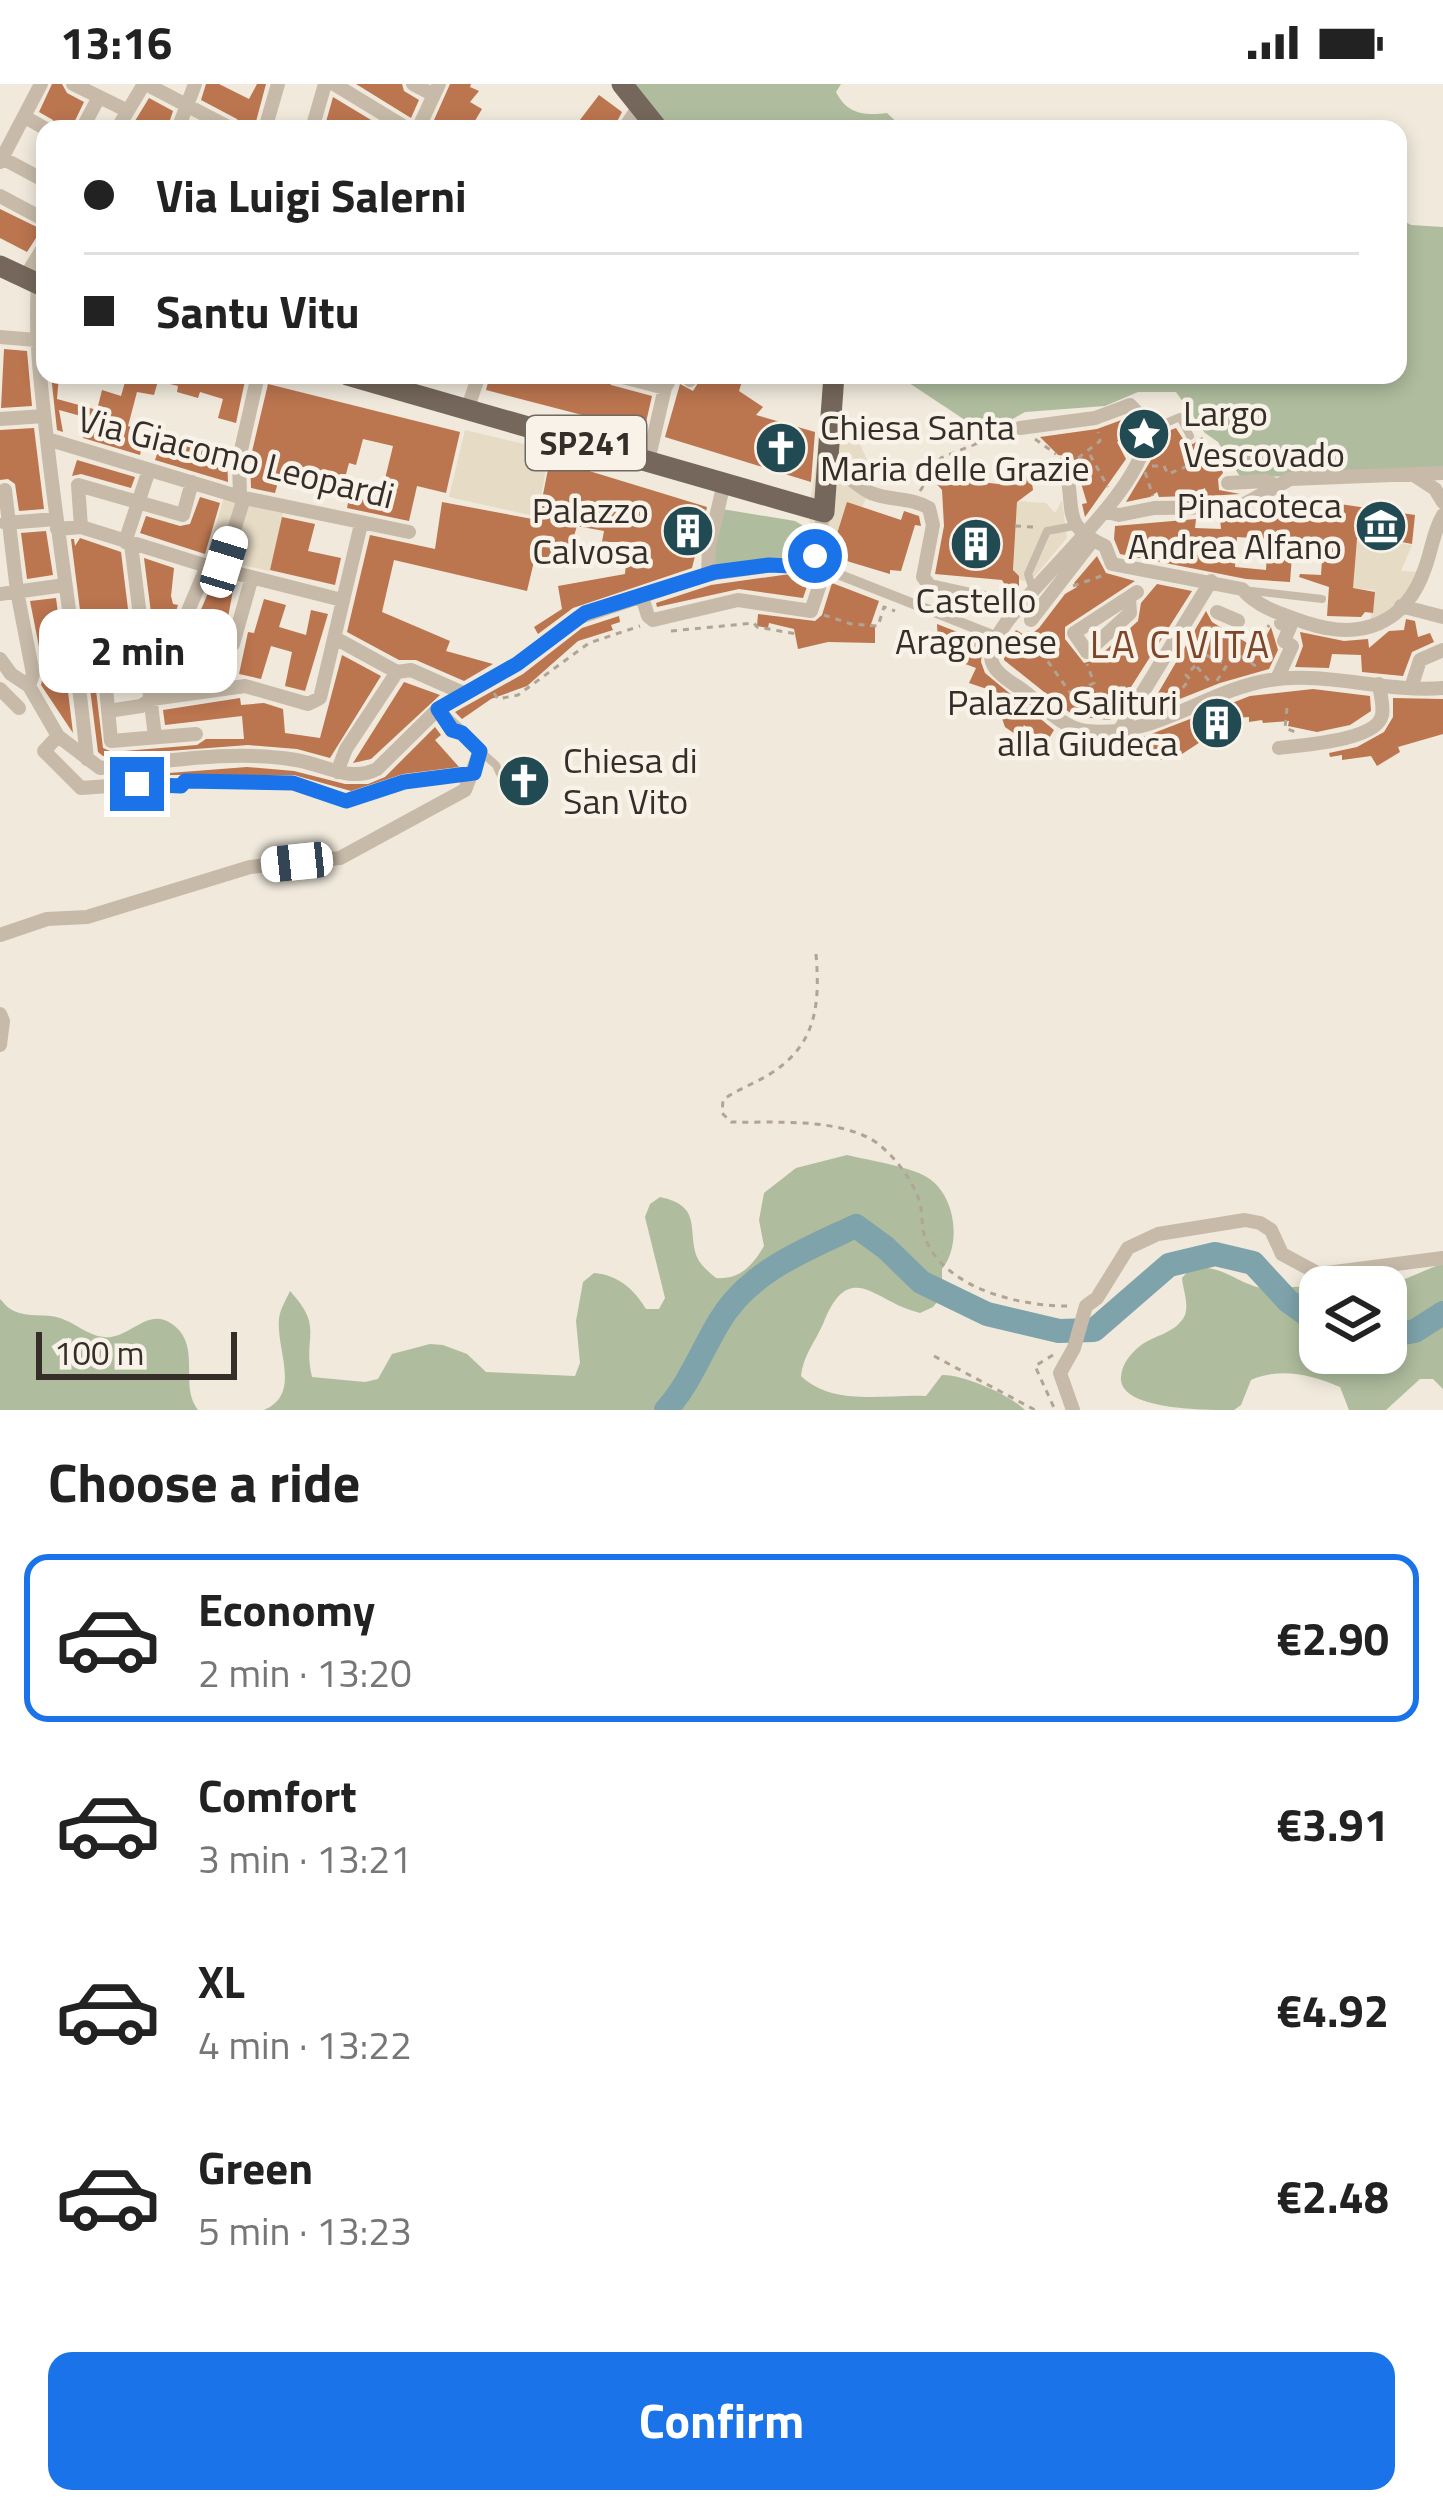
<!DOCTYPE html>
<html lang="en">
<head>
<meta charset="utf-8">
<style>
	:root { --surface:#fff; --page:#f2f2f2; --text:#222; --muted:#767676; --line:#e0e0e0; --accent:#1a73e8 }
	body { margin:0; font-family:"Titillium Web",sans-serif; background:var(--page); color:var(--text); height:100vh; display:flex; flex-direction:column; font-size:45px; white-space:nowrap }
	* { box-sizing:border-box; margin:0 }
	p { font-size:39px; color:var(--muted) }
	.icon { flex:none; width:66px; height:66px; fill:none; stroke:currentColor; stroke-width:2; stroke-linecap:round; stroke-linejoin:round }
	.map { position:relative; height:1326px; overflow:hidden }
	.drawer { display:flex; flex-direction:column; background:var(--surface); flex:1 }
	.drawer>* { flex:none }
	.banner { position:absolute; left:36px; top:36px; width:1371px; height:264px; border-radius:24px; box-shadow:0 6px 18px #0003; display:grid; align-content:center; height:264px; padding:0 48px; background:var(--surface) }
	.tools { position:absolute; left:1299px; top:1182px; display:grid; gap:24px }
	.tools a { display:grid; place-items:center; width:108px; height:108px; border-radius:24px; background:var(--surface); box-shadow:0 6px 18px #0003; font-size:60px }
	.scale { position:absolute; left:36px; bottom:30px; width:201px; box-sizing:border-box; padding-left:12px; border:6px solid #352e28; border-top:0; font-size:33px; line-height:42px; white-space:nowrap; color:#352e28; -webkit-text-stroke:9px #f8f2e8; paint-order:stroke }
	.end { position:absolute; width:54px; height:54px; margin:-27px; border:15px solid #1a73e8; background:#fff; box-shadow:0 0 0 6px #fff }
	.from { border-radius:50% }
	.bubble { position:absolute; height:84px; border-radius:24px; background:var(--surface); box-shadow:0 6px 18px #0003; font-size:39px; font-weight:700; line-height:84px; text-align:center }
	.car { position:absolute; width:36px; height:72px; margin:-36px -18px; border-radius:15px; box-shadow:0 0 9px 3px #0007; background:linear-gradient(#fff 24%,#345 0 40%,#fff 0 76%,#345 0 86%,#fff 0) }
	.banner b { display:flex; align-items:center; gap:42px; height:114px; font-size:45px }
	.banner b+b { border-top:3px solid var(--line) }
	.banner i { width:30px; height:30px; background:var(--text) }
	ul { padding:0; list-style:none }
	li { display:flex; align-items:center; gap:36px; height:168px; margin:0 24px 18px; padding:0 24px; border:6px solid transparent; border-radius:24px }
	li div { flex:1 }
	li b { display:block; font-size:45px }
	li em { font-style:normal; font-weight:700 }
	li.selected { border-color:var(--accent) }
	li>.icon { width:108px; height:108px; stroke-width:1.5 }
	h2 { padding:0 48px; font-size:54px; line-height:144px }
	.action { display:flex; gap:24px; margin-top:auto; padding:24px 48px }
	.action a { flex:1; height:138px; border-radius:24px; background:var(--accent); color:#fff; font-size:48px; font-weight:700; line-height:138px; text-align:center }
	.status { display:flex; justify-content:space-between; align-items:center; height:84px; padding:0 60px; background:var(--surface); direction:ltr }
	.status svg { height:33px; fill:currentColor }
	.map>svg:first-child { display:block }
	.green { fill:#afbd9e; fill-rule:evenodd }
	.plaza { fill:#e6dbc5 }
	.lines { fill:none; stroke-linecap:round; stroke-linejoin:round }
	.river { stroke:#7ea3aa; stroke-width:24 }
	.building { fill:#bb754f; fill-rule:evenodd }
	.path { stroke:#b2a494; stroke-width:3; stroke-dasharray:6 6; stroke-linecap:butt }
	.service { stroke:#c7baa9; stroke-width:8 }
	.pedestrian { stroke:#c7baa9; stroke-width:10 }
	.minor { stroke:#c7baa9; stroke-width:14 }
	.primary { stroke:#75675b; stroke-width:21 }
	.route { stroke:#1a73e8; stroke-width:15 }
	.labels { text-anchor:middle; stroke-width:9; stroke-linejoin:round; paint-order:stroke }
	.shield { fill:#f8f2e8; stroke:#706962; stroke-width:3 }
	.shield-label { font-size:33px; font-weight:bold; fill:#352e28 }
	.poi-label { font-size:36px; fill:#352e28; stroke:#f8f2e8; text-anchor:start }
	.street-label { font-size:36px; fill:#352e28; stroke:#f8f2e8 }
	.neighbourhood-label { font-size:39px; letter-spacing:3px; fill:#7d4629; stroke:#f8f2e8 }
</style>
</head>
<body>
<div class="status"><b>13:16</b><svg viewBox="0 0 49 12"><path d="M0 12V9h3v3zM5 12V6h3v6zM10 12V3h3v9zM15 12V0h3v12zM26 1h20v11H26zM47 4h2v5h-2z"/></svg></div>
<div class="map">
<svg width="1443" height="1326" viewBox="0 0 1443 1326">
	<rect width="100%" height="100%" fill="#f0e9dc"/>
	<path class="green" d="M633,0H841L836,8C847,30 864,32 887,29L904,45H668Z
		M1398,134L1411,141L1443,143V385L1241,394L1218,358L1205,349L1176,308H1138L1105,322L1025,328L1009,337L965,336L897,291H1398Z
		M722,425L795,437L809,445V466L786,476L716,483L712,467Z
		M847,1071C868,1076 905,1082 923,1091C955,1106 963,1159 942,1185V1212L933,1223L920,1229C875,1219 850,1172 823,1240C815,1258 803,1272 801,1292C834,1323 885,1310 926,1312L942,1291C963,1290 1010,1311 1025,1326H264C302,1310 276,1266 279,1235C280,1225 286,1216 290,1207C325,1245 302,1251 312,1293L365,1298L378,1295L392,1270L430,1260L443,1261L467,1270L486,1288L575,1292L580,1279L576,1237L583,1198L594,1189C618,1191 634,1205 646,1225H659L665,1214L645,1133L650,1120L660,1113C703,1122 687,1146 697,1173C700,1181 709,1188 716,1194C740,1196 753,1181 764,1162L759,1136L764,1109L796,1084Z
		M1443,1179V1305L1433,1295H1420L1386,1326H1349L1340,1303C1312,1291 1280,1283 1251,1296L1241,1321L1234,1326C1206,1326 1118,1326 1121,1293C1122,1280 1130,1270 1140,1262C1154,1251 1177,1249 1185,1231C1189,1219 1183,1206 1182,1194L1191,1184C1226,1180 1236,1201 1267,1205L1405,1195ZM1320,1203H1386V1269H1320Z
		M0,1215C5,1220 7,1224 14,1227C28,1234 45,1229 60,1234C78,1240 91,1255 111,1253C133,1250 149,1224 172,1240C203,1262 178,1301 198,1326H0Z"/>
	<path class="plaza" d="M465,346L549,366L538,433L449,413Z
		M820,356L845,360L858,356L875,393L862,423L847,419L830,472L804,471L811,456L809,425Z
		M224,413L283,429L270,487L207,473Z
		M1062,416L1067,454L1030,498L1020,496L1013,489L1017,417L1046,419L1055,429Z
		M1357,455L1412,461L1401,487L1420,488L1392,529L1370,540L1375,506L1352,504Z"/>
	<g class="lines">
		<path class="river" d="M1386,1252L1415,1247L1443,1229
			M666,1326C690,1299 701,1268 719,1238C749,1187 805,1166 856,1142L886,1164L921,1198L987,1230L1059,1247L1094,1246L1169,1181L1215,1170L1253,1179L1288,1217L1320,1240"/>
	</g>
	<path class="building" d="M52,0H62L67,9L84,18L71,45H57L53,36L39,28Z
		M206,0H219L249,15L257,0H266L254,45H243L237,35L201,16Z
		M356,0H402L404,7L419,16L411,34Z
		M450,0H471L470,3L479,7L470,18L482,25L470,45H430Z
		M599,11L622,28L613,45H573Z
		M333,13L386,45H324Z
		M149,14L173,27L167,45H130Z
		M0,125L45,147V150L36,154L27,168L0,154Z
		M4,265L27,267L32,322L1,324Z
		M51,291H59L57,315L97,326L102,306L121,312L127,291L246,292L236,339L218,334L223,315L200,308L198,314L177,308L178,302L158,297L154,311L137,308L128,342L146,348L140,371L83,354L88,334L59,326L63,348L57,346Z
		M490,291H604L611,301L652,312L644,347L486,306Z
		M703,291H744L739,307L763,323L756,331L815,348L811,398L665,353L680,300L693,307Z
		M268,300L460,348L446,409L417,402L409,437L347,424L351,404L378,410L382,394L385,395L393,362L363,355L356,381L349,379L341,409L313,398L314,394L281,388L275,409L251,404L250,376Z
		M1127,334L1135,346L1117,358L1126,375L1085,433L1082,420L1087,419L1073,373L1058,371L1040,353L1097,345Z
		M34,344L44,425L19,427L15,400L8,395L0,396V346Z
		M1176,344L1185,358L1193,360L1202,353L1214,373L1216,371L1223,389L1218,395L1219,406L1240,410L1207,412L1205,404L1188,412L1159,413L1157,408L1150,413L1126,418L1151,376L1155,360L1170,352L1168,347Z
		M162,356L227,372L228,398L155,376Z
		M550,375L707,423L692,484L573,524L538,550L534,543L562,525L558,502L625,490L628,458H602L604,447L577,442L564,484L535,473L527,507L394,476L382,528L450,557L446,567L493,580L464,597L416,576H399L347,548L370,451L435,465L442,418L538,436Z
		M77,376L135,393L131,404L81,390L72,392Z
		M1015,386L1031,393L1033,406L1017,418L1013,486L1019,492V502L1008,506L1002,496L935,490L944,442L942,406L935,398L937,388L948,387L954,395L998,400Z
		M200,413L220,419L205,470L140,449L146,432L180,442L190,440Z
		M847,418L901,436L904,427L919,432L921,442L915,441L901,487L890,486V490L830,472Z
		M1333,419L1415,431L1412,460L1381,454L1357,455L1353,504L1375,508L1373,529L1365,528L1361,533L1327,532L1329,503L1299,493L1300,490L1321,491L1323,460L1293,458L1290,498L1246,495L1120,470L1114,455L1115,442L1196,435L1195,444L1221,445L1220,434L1269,430V423L1287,422V431L1325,434V430L1332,431ZM1237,453L1268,455L1266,486L1235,483Z
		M282,433L315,440L308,467L341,474L335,501L270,486Z
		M46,447L53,491L27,495L21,449Z
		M80,454L121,468L134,574L101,582L94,590L103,664L112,668L197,661L206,655H244L242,632L165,641L163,626L240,614L241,621L264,619L283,625L285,649L320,654L342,571L381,592L330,674L297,665L248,661L103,672L98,668L71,455H74L75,462Z
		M1097,472L1106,489L1135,497L1065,543V555L1084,579L1095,576L1138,537L1141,519L1157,500L1192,507L1110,636L1074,632L1004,576L1005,562L1016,546L1028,553L1039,544L1065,510L1077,503L1074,499Z
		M144,474L174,484L171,512L173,520L178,521L171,542L164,543L167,565L156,568Z
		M790,490L810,494L803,514L739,505L657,523L656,519L711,501Z
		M214,495L234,501L226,544L219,542L206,564L192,563L194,542Z
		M832,499L879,517L870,543H875V559L828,558L798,565L794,545L769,539L768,544L757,542L758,530L815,537L822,531Z
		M56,514L67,599L73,649L41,601L44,588L30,517Z
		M264,515L286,521L279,543L306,551L311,526L328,530L305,607L285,602L292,568L271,562L261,595L239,590L248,548L254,549Z
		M1206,527L1212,538L1259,566L1271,543L1278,566L1269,585L1220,599L1147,628Z
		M619,532L620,538L611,541L613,546L578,557L527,602L491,615L462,635L455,628L523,590L582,544Z
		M1406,535L1415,537L1418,553L1430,549L1434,558L1412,568L1403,592L1362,588L1361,571L1332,570L1329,584L1295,583L1303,562L1300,548L1344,557L1368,555L1369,564L1389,547L1404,546Z
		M937,540L983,558L981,578L985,589L1054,646L1046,659L1024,641L1018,652L1005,643L997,620L1002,610L969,599L976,584L944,572L938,559Z
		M404,598L440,611L371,675L353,679Z
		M1313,605L1370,612L1371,627L1350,641L1317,648L1288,642L1289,637L1263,639L1262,636L1249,638V633L1237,634L1182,670L1160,676L1159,670L1142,673L1141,667L1099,665L1097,673L1073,663L1076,656L1111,659L1138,655L1250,612Z
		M1393,614L1443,615V650L1398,663L1400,668L1377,682L1371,672L1342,676V671L1330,673L1329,669L1357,663L1384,648L1393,633Z
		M435,643L441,651L435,656L459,683L403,690L351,707L294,691H143L247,683L294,687L345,700H368L385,693Z"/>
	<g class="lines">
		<path class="path" d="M1035,355L1056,370
			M1090,371L1108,403
			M1078,374L1100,357L1098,348
			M1152,382H1164L1168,390L1218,370L1224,386
			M1145,388L1153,412
			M920,407L941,374L1007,347
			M1015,442L1034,443
			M1073,502L1104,491
			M824,531L851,540L878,542L884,523L895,527
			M671,547L754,539L757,543L797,550
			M1027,548L1071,610L1094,599L1087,580
			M1235,552L1233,566L1257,583
			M1116,562L1133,577
			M1206,571L1227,581L1216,598
			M1251,575L1269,541
			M1197,583L1210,598
			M494,609L498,615L518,611L589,559L640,542
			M1078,609L1098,635
			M1175,613L1190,595L1186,591L1206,571L1201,563L1211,542
			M1287,624L1285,644L1298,649
			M816,870C820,919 817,959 773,988C757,999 739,1004 723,1016L722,1029L731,1038C775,1039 829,1034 869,1054C890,1065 914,1097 920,1119C923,1131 921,1145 926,1156C947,1206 1023,1223 1072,1222
			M1053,1271L1035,1282L1055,1326
			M934,1272L1035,1326"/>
		<path class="service" d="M1149,346L1180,333L1190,352
			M1033,506L1028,490L1047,447L1074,442
			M1243,506L1322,515
			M481,668L496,681L504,699
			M139,699L181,702L185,697L294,699L346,717L404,698L473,689"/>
		<path class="pedestrian" d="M825,485L995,552"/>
		<path class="minor" d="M73,0L128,27
			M146,0L232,45
			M334,0L408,45
			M413,0L434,11
			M25,33L46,45
			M82,45L99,13
			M117,45L144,0
			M178,45L195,0
			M265,45L278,0
			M312,45L325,0
			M418,45L439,0
			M624,45L640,21
			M2,74L45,97
			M0,78L41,0
			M0,112L45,136
			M25,193L45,161
			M38,200C34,256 42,309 48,365C60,469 77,571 87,675
			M0,253L36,256
			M615,291L665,304
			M690,296L692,291
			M467,326L479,291
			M0,335L44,332
			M1020,344L1095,334L1130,321L1148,340C1151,417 977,534 992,578C996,591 1015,600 1025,608C1043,622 1063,644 1086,647C1154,655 1206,606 1270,596C1327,587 1386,609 1443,604
			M47,355L240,413L409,448
			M648,377L665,304L672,291
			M1064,380C1078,423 1057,440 1105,462L1112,480L1242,505C1260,525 1282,530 1307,539C1361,557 1406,540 1425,484C1432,465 1433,448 1443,431
			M829,386C849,389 854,401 871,409C890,417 911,413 929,424L933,441L923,493L930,502L1021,522
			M1412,390L1435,405L1443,418
			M1228,399L1266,397L1275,401
			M5,406L17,507L33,590L29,602
			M240,413L239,375L258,291
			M1107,428L1119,431L1154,424L1239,423L1290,395L1443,389
			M5,439L56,435
			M81,443L78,401L183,431L192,398
			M57,445L81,443L207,482L342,516
			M125,458L149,386
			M131,460L155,652
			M813,483L824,428
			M222,485L244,414
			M0,510L65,501
			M642,513L648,532L653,536L738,516L811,527L825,485L790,479L708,490L709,463L724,399
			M1129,514L1130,529L1087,568L1074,549L1137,508
			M1401,522L1443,533
			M1217,528L1238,537
			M1031,536L1093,456
			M335,554L397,588L411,586L463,609
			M179,574L183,539L207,482
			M0,575L11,590L29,602L58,652L100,684C163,678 233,665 296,676C323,680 350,699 377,685L438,625L517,580L577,534L708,490
			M1277,595L1292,562L1284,557L1290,543L1281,539L1284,532
			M1411,604L1420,576L1443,566
			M0,605L19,624
			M210,606L218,563L233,560L252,493
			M108,627L141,622L152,615L245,602L308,620L320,614L361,440
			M1121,644L1211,497
			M196,650L111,657L105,593L179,574L203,575L214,582
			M58,652L44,667L81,704L137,700
			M1279,664C1301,661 1377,657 1382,631C1384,622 1380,609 1379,600
			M337,688L346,665L397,588
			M0,851L47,835L87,833L250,783L340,774L465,706L480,667C465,648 453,646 438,625
			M0,930L3,937L0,961
			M1073,1326L1060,1289L1074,1264L1086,1222L1097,1214L1128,1164L1158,1150L1245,1136L1260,1139L1271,1146L1282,1170L1319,1190L1443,1174"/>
		<path class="primary" d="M622,0L658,45
			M0,182L45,203
			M347,291L824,428L834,291"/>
	</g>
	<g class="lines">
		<path class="route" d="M137,700L181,702L185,697L293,699L346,717L404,698L474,689L480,667L462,649L452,646L438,625L517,580L585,529L715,488L769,481L813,483L815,472"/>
	</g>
	<defs>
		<g id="sight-disc" transform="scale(2.7)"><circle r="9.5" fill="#224a53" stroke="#f8f2e8"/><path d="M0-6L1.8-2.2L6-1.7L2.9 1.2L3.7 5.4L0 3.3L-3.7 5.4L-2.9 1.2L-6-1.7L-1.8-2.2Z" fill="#fff"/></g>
		<g id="church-disc" transform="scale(2.7)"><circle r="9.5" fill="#224a53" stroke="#f8f2e8"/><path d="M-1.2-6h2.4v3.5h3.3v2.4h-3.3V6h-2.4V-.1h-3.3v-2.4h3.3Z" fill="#fff"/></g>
		<g id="museum-disc" transform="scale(2.7)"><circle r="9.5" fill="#224a53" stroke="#f8f2e8"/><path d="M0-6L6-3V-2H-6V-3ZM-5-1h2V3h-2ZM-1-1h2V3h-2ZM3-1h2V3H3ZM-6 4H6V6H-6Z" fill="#fff"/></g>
		<g id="building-disc" transform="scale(2.7)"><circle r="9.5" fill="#224a53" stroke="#f8f2e8"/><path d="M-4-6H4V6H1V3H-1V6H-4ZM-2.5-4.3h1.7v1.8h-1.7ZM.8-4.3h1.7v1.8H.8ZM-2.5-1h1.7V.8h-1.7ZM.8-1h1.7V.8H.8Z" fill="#fff"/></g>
	</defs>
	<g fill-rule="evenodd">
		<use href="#sight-disc" x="1144" y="350"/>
		<use href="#church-disc" x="781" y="364"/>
		<use href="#museum-disc" x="1381" y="442"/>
		<use href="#building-disc" x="688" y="447"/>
		<use href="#building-disc" x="976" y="460"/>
		<use href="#building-disc" x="1217" y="639"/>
		<use href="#church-disc" x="524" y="697"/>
	</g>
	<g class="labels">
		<rect class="shield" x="526" y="332" width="120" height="54" rx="9"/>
		<g class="shield-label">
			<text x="586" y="371">SP241</text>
		</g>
		<g class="poi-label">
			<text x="1183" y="342">Largo<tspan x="1183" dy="41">Vescovado</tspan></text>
			<text x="820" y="356">Chiesa Santa<tspan x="820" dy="41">Maria delle Grazie</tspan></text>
			<text x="1342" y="434" text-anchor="end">Pinacoteca<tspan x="1342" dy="41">Andrea Alfano</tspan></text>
			<text x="649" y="439" text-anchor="end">Palazzo<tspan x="649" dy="41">Calvosa</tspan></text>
			<text x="976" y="529" text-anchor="middle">Castello<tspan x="976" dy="41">Aragonese</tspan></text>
			<text x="1178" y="631" text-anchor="end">Palazzo Salituri<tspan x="1178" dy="41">alla Giudeca</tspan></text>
			<text x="563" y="689">Chiesa di<tspan x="563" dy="41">San Vito</tspan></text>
		</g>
		<g class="street-label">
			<text transform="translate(236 373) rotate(14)" y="13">Via Giacomo Leopardi</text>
		</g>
		<g class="neighbourhood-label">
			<text x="1181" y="574">LA CIVITA</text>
		</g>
	</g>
</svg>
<div class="tools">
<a><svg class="icon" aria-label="layers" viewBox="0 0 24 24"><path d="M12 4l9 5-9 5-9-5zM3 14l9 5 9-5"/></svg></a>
</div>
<div class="scale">100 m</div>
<i class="end from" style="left:815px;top:472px"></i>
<i class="end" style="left:137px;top:700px"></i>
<div class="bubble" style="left:39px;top:525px;width:198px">2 min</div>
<i class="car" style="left:224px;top:478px;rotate:17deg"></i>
<i class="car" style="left:297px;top:778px;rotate:264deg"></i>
<div class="banner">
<b><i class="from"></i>Via Luigi Salerni</b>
<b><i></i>Santu Vitu</b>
</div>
</div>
<section class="drawer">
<h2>Choose a ride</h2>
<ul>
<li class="selected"><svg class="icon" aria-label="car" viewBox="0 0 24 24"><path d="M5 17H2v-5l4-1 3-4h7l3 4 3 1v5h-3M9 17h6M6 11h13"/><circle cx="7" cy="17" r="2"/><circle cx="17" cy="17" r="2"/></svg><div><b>Economy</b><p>2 min · 13:20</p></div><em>€2.90</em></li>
<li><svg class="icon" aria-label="car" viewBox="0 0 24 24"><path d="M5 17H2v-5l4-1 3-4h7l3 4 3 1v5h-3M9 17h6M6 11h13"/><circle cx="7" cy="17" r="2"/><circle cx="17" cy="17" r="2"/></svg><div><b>Comfort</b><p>3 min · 13:21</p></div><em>€3.91</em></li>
<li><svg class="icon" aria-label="car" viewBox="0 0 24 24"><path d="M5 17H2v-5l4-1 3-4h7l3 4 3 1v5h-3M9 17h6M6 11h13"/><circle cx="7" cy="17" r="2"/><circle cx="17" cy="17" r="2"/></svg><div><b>XL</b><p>4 min · 13:22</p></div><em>€4.92</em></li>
<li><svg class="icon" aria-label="car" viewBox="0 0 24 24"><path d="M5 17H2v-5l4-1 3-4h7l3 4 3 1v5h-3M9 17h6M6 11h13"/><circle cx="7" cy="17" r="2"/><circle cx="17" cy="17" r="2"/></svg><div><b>Green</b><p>5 min · 13:23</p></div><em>€2.48</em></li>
</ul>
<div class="action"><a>Confirm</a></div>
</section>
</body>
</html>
